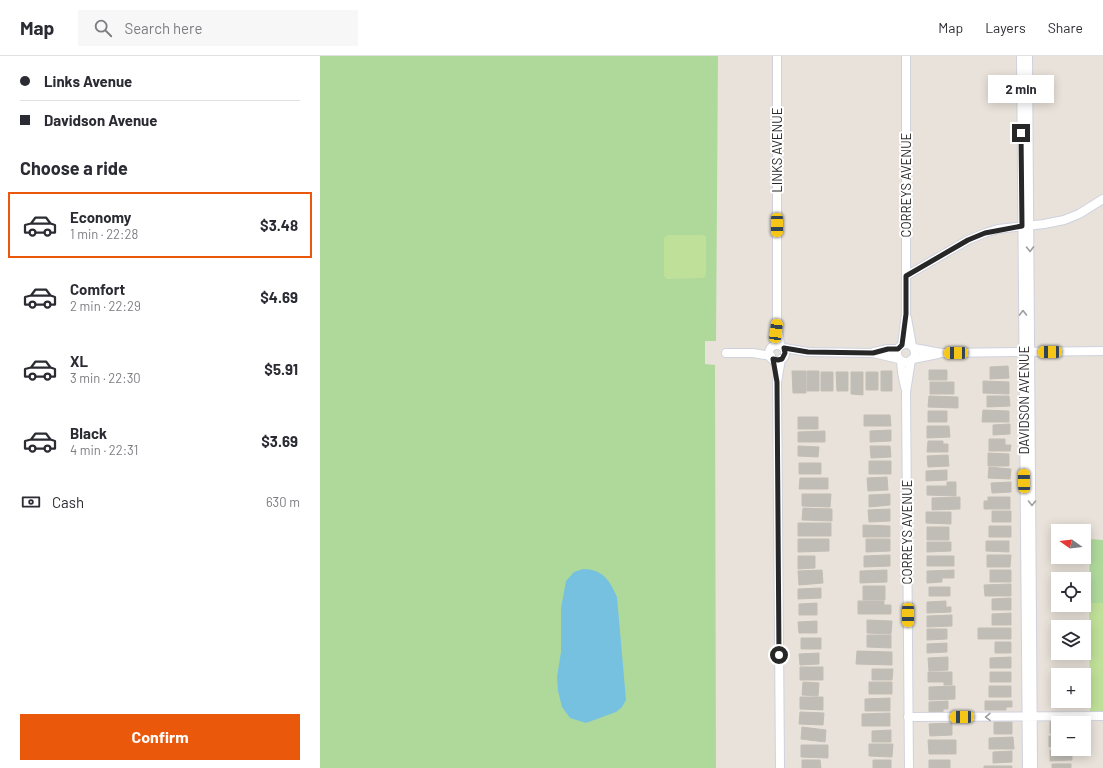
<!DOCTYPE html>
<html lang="en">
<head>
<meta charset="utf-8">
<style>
	:root { --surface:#fff; --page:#f7f7f7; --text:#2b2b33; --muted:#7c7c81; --line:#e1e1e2; --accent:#ea580c }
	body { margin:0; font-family:Barlow,sans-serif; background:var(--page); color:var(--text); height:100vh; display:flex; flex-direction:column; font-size:15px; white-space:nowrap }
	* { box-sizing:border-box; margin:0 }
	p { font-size:13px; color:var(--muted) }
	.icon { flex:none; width:22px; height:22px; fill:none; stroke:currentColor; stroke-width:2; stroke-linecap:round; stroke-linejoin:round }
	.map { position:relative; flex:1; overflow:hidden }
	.details { display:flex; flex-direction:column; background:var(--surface); width:320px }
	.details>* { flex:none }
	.hud { display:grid; align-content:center; height:88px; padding:0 20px; background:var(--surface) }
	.needle { width:26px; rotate:284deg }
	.tools { position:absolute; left:731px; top:468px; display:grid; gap:8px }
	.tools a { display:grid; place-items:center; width:40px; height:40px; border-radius:0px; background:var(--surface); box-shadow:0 2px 10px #0003; font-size:20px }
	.end { position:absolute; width:18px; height:18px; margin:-9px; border:5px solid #272727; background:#fff; box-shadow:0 0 0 2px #fff }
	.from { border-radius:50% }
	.bubble { position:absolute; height:28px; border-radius:0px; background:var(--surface); box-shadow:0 2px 10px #0003; font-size:13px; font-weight:700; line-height:28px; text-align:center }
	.car { position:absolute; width:12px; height:24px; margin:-12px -6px; border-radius:5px; box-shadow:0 0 3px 1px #0007; background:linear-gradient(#f5c518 24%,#345 0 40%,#f5c518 0 76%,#345 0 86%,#f5c518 0) }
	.hud b { display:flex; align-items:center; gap:14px; height:38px; font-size:15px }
	.hud b+b { border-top:1px solid var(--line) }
	.hud i { width:10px; height:10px; background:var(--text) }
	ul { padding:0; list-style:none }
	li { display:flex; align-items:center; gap:12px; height:66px; margin:0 8px 6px; padding:0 12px; border:2px solid transparent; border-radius:0px }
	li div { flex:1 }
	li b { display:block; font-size:15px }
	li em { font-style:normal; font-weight:700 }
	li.active { border-color:var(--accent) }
	li>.icon { width:36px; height:36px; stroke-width:1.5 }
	h2 { padding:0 20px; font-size:18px; line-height:48px }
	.pay { display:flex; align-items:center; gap:10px; height:44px; padding:0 20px; font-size:15px }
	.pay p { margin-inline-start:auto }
	.button { display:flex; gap:8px; margin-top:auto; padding:8px 20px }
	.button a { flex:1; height:46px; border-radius:0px; background:var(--accent); color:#fff; font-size:16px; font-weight:700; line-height:46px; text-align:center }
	header { display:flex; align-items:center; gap:24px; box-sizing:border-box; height:56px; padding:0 20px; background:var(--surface); border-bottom:1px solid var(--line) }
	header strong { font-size:19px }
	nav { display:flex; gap:22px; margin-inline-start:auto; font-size:14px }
	.search { width:280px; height:36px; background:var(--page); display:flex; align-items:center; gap:10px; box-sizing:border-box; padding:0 14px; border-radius:0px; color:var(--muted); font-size:15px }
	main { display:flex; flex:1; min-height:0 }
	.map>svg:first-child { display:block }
	.green { fill:#afd99b }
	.pitch { fill:#bfe098 }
	.water { fill:#76c1e0 }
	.building { fill:#c0bcb6; stroke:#c3beb4 }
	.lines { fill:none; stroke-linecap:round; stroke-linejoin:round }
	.minor-casing { stroke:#cfd2de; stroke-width:10 }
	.minor { stroke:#fff; stroke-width:8 }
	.oneway { stroke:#9e9e9e }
	.route { stroke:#272727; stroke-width:5 }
	.labels { text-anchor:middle; stroke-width:4; stroke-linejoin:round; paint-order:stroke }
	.street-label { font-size:13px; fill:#272727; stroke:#fff }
</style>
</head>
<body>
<header>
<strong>Map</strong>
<div class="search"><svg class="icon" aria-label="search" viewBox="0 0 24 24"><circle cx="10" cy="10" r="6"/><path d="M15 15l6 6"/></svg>Search here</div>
<nav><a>Map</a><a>Layers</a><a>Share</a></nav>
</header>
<main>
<section class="details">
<div class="hud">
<b><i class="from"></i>Links Avenue</b>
<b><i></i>Davidson Avenue</b>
</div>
<h2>Choose a ride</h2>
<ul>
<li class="active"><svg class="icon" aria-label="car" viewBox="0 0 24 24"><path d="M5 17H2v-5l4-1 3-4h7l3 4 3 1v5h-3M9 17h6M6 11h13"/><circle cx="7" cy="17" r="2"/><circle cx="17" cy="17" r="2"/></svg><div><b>Economy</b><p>1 min · 22:28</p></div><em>$3.48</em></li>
<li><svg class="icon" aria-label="car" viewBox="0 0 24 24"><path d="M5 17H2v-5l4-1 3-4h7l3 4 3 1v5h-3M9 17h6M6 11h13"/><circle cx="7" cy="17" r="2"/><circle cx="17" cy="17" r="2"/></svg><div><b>Comfort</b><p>2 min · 22:29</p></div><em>$4.69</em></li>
<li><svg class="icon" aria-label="car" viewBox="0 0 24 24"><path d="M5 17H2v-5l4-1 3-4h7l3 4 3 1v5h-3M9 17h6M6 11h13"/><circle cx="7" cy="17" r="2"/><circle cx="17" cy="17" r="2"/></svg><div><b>XL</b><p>3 min · 22:30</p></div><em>$5.91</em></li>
<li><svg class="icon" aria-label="car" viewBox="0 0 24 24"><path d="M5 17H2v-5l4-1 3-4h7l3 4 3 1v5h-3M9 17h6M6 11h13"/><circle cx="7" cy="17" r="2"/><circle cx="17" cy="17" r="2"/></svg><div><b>Black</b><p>4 min · 22:31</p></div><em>$3.69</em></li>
</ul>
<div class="pay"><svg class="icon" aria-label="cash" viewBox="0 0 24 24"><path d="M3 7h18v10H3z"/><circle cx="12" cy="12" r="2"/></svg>Cash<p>630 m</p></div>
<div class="button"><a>Confirm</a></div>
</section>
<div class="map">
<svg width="783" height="712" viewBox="0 0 783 712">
	<rect width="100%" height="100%" fill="#e8e2da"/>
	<path class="green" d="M0,0H398L396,285H385V308L395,309L396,712H0Z
		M770,483L783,484V547H769Z"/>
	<path class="pitch" d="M347,179H383L386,181V220L383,222L347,223L344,220V182Z
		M769,547H783V656L770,657Z"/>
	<path class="water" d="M263,513C283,513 290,525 297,541L306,644L302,651L296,656L266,667L250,662L242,651L238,635L237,621L241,596V552L246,525L254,516Z"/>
	<path class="building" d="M688,310L689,322L670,323V311Z
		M609,314H627V324H609Z
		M472,315H486V337H473Z
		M487,315H499V335H487Z
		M561,315H572V335H561Z
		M501,316H513V335H501Z
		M516,316H528V335H517Z
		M531,316H543V339L531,338Z
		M546,316H558V334H546Z
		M663,325L689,326V338L663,337Z
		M610,326H634V338H610Z
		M609,340L638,341V352L608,351Z
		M667,340H689L690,350L667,351Z
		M663,354L689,355V366H662Z
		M608,355H627V366H608Z
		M544,359H570L571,370H544Z
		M478,361H498V373H478Z
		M690,368V378L673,379V369Z
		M607,370H629L630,381L607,382Z
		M571,374V385L550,386V375Z
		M505,375V386H478V376Z
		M669,383H685V389H691L690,395H669Z
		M608,385H623V388H628V396H607Z
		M478,390L499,391L498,401L478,400Z
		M550,390H570L571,401L551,402Z
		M668,397L689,398V410H668Z
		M628,399L629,410L608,411L607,400Z
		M549,405H571V418H549Z
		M479,407H501V418H479Z
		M669,411L691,413L690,423L668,422Z
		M627,414V424L606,425V415Z
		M567,421L568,434L548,435L547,422Z
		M480,422H508V433H479Z
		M627,426H636V440L607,439V430H627Z
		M691,426V436L672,437L671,427Z
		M482,438H511L510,451L482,450Z
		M570,438V449L549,451V439Z
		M640,441V453L612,454V442Z
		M668,441H690V453H664V445H668Z
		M483,452L512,453V465L482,464Z
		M570,453V465L549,466L548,454Z
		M672,455H691V466H672Z
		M606,456H631V468L606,467Z
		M478,467H511V480H478Z
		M543,469L570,470V481H543Z
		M669,470H691V481H669Z
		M607,471H629V484H607Z
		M478,483H509V495L478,496Z
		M546,483H570V495L546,496Z
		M666,485H689V496L666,495Z
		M607,486H631V495L607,496Z
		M570,499V510L544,511V500Z
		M667,499H691L690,511H667Z
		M478,500H495V512L478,513Z
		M607,500H634V510H607Z
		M502,514L503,527L479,529L478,515Z
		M567,514V526L540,527V515Z
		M634,514V522H622V526L607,527V515Z
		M670,514H691V526H670Z
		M691,528V540H665L664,529Z
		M543,530H565V544H543Z
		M609,531H630V540H609Z
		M501,532V542L478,543V533Z
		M691,542V554H672V543Z
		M538,545H564V549H571V558H538Z
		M626,545V551H631V556L607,557V546Z
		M497,547V559H479V548Z
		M691,557V569H672V558Z
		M632,559V570L607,571V560Z
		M547,564L572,565L571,578L547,577Z
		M497,565V577H479L478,566Z
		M658,572H691V583H658Z
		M607,573H627V583L607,584Z
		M547,579H571V592L547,591Z
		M481,582H501V593H481Z
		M675,586H691V597H675Z
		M627,587V596L607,597V588Z
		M537,595L572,596V609L536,608Z
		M499,597V608L480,609L479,598Z
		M628,601V614L609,615L608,602Z
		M691,601V612H670V602Z
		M480,611H503V624H480Z
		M552,613H573L572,624H552Z
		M608,616H632V629H624V626H608Z
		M670,616H691V626H670Z
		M483,626L499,627L498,640L482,639Z
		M549,626H572V638H549Z
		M635,630V643L609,644V631Z
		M669,630H691V641H669Z
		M480,641H503V654L480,653Z
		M570,642V655H545V643Z
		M628,645V653H623V657H609V646Z
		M665,645H692V651H686V654H665Z
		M480,656L504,657L503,669L479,668Z
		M570,657V670H542V658Z
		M730,665H750V667H738V677H730Z
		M674,666H692V678H674Z
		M632,667V679L610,680L609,668Z
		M482,671L506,674L505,686L481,683Z
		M571,674V686H552V675Z
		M729,680H738V690L729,691Z
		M693,681L694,693H669V682Z
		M608,684H636V698H609Z
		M549,688H573L572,701L549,700Z
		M481,689H508V702L481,701Z
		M730,694H752V704L730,705Z
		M692,695V706L673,707V696Z
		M482,704H500L501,712H482Z
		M553,704H571V712H553Z
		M609,704H630V712H609Z
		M732,708H751V712H732Z
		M664,710H692V712H664Z"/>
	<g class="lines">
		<g class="minor-casing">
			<path id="minor" d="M457,0V261L460,289
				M701,0L707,712
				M708,0L713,712
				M586,220L648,184L665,177L678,173L724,168L744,164L759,158L783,143
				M587,262L592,290
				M577 297a9 9 0 1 1 18 0a9 9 0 1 1-18 0Z
				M582,289L586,258V0
				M449 297a8 8 0 1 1 16 0a8 8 0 1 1-16 0Z
				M464,292L488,296L553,297L579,303
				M594,292L621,297L783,295
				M554,296L568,293H578
				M406,297H433L451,300
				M593,303L618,298
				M581,305L582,316L585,331
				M588,661L783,660
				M460,712L457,326L461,303
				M589,712L586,336L591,304"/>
		</g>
		<use href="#minor" class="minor"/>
	</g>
	<defs><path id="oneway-chevron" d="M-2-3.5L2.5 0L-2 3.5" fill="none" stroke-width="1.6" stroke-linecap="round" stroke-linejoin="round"/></defs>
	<g class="oneway">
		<use href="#oneway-chevron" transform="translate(710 193) rotate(89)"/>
		<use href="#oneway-chevron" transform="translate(703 257) rotate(-91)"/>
		<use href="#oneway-chevron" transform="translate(712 447) rotate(90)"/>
		<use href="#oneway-chevron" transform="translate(668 661) rotate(179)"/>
	</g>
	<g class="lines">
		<path class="route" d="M459,599L457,326L453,303L458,304L462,303L465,297L464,292L488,296L553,297L568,293H578L582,289L586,258V220L648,184L665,177L702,170L701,77"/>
	</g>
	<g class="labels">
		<g class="street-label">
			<text transform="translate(457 94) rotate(-90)" y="5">LINKS AVENUE</text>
			<text transform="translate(586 129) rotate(-90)" y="5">CORREYS AVENUE</text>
			<text transform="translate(704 344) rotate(-90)" y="5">DAVIDSON AVENUE</text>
			<text transform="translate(587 476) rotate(-90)" y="5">CORREYS AVENUE</text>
		</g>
	</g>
</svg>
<div class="tools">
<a><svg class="needle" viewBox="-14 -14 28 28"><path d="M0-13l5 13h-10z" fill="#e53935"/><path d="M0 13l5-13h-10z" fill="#7c7c81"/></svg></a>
<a><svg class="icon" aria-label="locate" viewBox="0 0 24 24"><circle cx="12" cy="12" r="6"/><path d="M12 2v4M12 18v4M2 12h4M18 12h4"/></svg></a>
<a><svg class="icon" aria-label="layers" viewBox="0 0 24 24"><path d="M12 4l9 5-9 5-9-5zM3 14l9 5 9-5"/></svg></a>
<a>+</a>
<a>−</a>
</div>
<i class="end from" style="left:459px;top:599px"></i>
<i class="end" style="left:701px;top:77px"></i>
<div class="bubble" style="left:668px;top:19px;width:66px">2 min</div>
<i class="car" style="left:457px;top:169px;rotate:180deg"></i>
<i class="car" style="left:456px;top:275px;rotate:7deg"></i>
<i class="car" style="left:730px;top:296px;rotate:269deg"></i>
<i class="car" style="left:636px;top:297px;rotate:269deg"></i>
<i class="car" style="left:704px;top:425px;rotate:359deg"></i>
<i class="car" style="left:588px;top:559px;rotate:180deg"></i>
<i class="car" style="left:642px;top:661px;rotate:269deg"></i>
</div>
</main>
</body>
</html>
